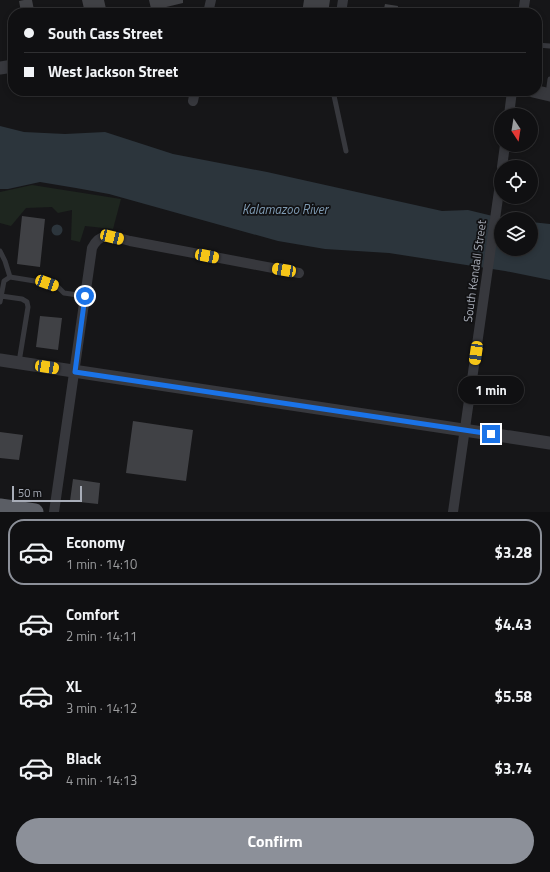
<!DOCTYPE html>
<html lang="en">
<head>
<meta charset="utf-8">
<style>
	:root { --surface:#101012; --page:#1e1e20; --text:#f1f3f6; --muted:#9c9d9f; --line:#303032; --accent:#8c9099 }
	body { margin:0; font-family:"Titillium Web",sans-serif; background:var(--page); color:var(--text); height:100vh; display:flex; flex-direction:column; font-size:15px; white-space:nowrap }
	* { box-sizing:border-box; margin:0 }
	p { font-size:13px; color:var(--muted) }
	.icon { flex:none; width:22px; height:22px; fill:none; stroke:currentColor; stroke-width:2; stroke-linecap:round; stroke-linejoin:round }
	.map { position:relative; height:512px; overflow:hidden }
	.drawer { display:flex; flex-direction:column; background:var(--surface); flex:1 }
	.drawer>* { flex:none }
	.hud { position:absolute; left:8px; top:8px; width:534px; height:88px; border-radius:16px; box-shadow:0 2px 6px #0003,0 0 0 1px var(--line); display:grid; align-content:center; height:88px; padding:0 16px; background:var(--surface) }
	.needle { width:26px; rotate:168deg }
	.fabs { position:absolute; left:494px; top:108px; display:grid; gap:8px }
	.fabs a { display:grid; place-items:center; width:44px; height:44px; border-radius:50%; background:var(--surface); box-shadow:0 2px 6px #0003,0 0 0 1px var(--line); font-size:20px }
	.scale { position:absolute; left:12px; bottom:10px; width:70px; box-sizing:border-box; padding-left:4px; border:2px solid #a8adb8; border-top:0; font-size:11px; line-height:14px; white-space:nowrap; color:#a8adb8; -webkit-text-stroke:3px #111113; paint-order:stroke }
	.end { position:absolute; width:18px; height:18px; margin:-9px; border:5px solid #1a73e8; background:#fff; box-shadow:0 0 0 2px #fff }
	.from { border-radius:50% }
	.bubble { position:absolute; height:28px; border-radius:14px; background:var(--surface); box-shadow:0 2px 6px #0003,0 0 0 1px var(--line); font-size:13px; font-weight:700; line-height:28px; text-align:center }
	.car { position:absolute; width:12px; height:24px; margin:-12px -6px; border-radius:5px; box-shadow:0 0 3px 1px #0007; background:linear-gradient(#f5c518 24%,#345 0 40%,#f5c518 0 76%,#345 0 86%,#f5c518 0) }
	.hud b { display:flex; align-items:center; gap:14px; height:38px; font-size:15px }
	.hud b+b { border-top:1px solid var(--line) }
	.hud i { width:10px; height:10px; background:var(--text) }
	ul { padding:7px 0 0; list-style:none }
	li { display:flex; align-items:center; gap:12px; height:66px; margin:0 8px 6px; padding:0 8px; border:2px solid transparent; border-radius:16px }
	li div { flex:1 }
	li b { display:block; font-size:15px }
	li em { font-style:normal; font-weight:700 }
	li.current { border-color:var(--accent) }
	li>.icon { width:36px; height:36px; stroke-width:1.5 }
	.cta { display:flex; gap:8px; margin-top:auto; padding:8px 16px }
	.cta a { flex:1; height:46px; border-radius:24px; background:var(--accent); color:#fff; font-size:16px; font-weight:700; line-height:46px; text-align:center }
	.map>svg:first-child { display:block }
	.green { fill:#1e261f }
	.water { fill:#2c353c }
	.building { fill:#404145 }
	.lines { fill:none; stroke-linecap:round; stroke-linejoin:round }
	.service { stroke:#37383d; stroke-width:5 }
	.minor { stroke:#37383d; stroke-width:10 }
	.tertiary { stroke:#37383d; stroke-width:13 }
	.trunk { stroke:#5b5e65; stroke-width:17 }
	.route { stroke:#1a73e8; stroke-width:5 }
	.labels { text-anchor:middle; stroke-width:3.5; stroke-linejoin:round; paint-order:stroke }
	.street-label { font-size:12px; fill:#a8adb8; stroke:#111113 }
	.water-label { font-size:13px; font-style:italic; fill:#7f9bb3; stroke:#111113 }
</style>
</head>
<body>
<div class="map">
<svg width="550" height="512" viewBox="0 0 550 512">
	<rect width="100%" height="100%" fill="#161618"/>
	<path class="green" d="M32,185L121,199L113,229L85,226L80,242L71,240L72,210L58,213L52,207L26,208L11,226L0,223V192Z"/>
	<path class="water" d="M0,126L24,132L65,134L105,132L173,154L267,172L442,211L468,210L505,219H501V249H531V222L550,224V280L505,271L389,253L325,249L278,241L109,194L76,188L40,182L8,189H0Z
		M51.5 230a5.5 5.5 0 1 1 11 0a5.5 5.5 0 1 1-11 0Z"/>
	<path class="building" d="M24,0H32L34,10L21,12L19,1Z
		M82,0H104L107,13H85Z
		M149,0H183V3L162,8V10L152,13Z
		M304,0H330L328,13H302Z
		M385,4L398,6L397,13H383Z
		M22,216L45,219L40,267L17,264Z
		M40,316L62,318L58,350L36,347Z
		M133,421L193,430L186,481L126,473Z
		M0,432L23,435L19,460L0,458Z
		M73,479L100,483L98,504L70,501Z"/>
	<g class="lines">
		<path class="service" d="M537,45L550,46
			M333,91L346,151
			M548,94L550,79
			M0,251L5,261L10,277
			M1,296L22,299L27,302L28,307L19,362
			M0,302L4,281L10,277L47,283L58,287L64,293L85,296"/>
		<path class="minor" d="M208,13L211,0
			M341,13L343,0
			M523,13L525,0
			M193,101L195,91
			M509,115L512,91
			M502,167L505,145
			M54,512L92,248C101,230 114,237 130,241L299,273
			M453,512L501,177"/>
		<path class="tertiary" d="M0,68L13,66
			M533,91L550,95
			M0,360L550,443"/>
		<path class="trunk" d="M0,507L35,512"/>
	</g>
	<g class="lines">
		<path class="route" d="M85,296L75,372L491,434"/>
	</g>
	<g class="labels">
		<g class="street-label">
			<text transform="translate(475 271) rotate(-82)" y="4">South Kendall Street</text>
		</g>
		<g class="water-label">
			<text x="285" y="214">Kalamazoo River</text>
		</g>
	</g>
</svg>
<div class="fabs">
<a><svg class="needle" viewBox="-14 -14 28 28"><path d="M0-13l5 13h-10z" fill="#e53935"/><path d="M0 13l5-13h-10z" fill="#9c9d9f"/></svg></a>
<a><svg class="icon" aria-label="locate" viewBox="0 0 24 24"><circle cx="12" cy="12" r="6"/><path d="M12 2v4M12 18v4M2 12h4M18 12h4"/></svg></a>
<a><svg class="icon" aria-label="layers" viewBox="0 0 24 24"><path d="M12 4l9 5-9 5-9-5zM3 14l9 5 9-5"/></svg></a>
</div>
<div class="scale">50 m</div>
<i class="end from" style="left:85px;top:296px"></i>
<i class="end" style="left:491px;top:434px"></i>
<div class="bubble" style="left:458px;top:376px;width:66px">1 min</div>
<i class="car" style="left:112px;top:237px;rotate:104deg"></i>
<i class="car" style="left:207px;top:256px;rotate:101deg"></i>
<i class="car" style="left:284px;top:270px;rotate:280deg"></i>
<i class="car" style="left:47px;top:283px;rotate:110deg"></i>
<i class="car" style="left:476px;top:353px;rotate:188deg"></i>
<i class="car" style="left:47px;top:367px;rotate:99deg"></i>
<div class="hud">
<b><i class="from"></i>South Cass Street</b>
<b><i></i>West Jackson Street</b>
</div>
</div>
<section class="drawer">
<ul>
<li class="current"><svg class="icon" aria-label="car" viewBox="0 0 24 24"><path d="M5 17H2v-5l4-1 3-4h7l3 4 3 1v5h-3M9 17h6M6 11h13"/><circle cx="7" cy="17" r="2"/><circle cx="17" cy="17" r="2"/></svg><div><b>Economy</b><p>1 min · 14:10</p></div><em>$3.28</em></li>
<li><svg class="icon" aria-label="car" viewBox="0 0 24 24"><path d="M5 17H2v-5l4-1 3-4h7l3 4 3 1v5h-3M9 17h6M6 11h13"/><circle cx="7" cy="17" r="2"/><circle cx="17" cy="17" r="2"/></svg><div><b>Comfort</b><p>2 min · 14:11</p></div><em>$4.43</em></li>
<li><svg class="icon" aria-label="car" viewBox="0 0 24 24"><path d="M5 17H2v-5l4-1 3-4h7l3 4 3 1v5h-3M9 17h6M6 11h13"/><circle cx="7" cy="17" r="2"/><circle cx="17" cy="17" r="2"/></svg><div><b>XL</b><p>3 min · 14:12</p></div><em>$5.58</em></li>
<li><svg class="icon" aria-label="car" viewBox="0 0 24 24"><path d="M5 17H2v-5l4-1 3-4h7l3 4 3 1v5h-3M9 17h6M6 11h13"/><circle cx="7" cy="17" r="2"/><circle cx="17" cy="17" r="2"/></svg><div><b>Black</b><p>4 min · 14:13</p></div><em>$3.74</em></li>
</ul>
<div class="cta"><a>Confirm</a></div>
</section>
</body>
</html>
